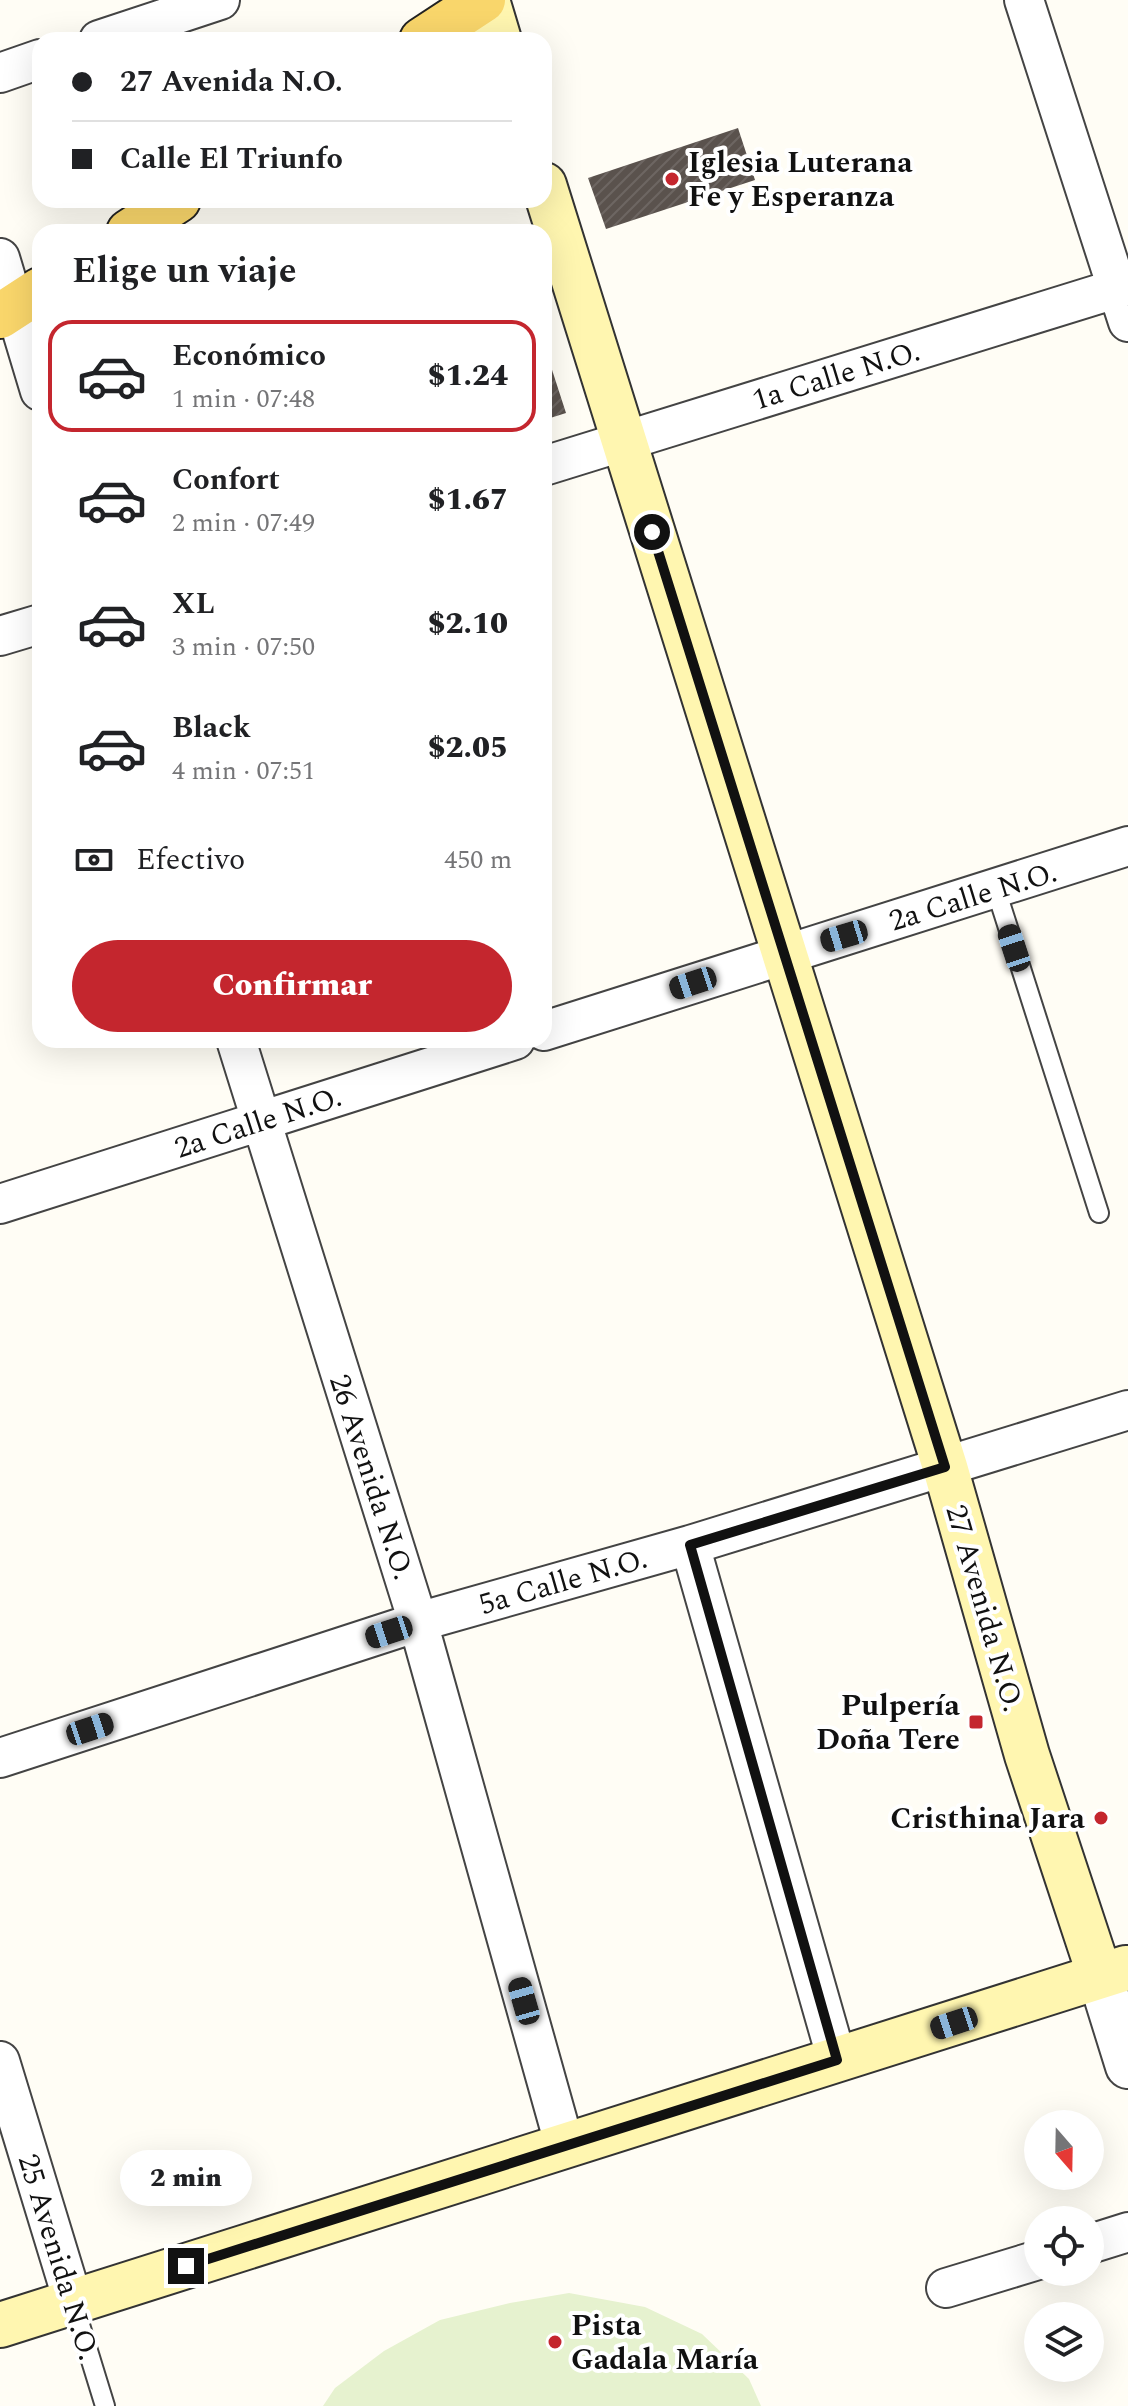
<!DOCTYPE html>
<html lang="es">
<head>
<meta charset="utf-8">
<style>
	:root { --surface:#fff; --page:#f2f2f2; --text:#202124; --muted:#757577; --line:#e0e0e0; --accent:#c4262e }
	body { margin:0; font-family:Spectral,serif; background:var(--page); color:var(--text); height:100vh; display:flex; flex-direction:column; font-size:30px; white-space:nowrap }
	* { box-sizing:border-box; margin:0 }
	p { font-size:26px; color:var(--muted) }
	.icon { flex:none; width:44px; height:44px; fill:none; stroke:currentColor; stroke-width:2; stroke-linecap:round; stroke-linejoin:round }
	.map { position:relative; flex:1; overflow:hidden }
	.side { position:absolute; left:32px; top:224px; width:520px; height:824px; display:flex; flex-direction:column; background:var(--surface); border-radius:24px; box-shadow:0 8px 32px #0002 }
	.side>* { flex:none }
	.hud { position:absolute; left:32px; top:32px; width:520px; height:176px; border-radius:24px; box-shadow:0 8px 32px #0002; display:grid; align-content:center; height:176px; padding:0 40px; background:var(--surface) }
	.needle { width:52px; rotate:160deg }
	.controls { position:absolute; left:1024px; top:2110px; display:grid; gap:16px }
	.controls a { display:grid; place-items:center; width:80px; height:80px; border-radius:50%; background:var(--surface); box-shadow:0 8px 32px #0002; font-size:40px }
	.end { position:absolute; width:36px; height:36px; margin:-18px; border:10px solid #111; background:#fff; box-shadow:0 0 0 4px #fff }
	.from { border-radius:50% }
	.bubble { position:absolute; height:56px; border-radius:28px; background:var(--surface); box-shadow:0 8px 32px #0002; font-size:26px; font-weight:800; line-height:56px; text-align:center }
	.car { position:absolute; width:24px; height:48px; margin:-24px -12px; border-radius:10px; box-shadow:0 0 6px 2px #0007; background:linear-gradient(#222 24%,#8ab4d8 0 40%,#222 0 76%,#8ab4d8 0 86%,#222 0) }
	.hud b { display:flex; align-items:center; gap:28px; height:76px; font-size:30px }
	.hud b+b { border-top:2px solid var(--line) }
	.hud i { width:20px; height:20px; background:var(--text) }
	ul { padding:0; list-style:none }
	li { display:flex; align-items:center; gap:24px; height:112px; margin:0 16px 12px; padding:0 24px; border:4px solid transparent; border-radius:24px }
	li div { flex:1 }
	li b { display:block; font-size:30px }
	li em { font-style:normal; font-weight:800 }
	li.current { border-color:var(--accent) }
	li>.icon { width:72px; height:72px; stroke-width:1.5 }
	h2 { padding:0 40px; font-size:36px; line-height:96px }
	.pay { display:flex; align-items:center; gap:20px; height:88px; padding:0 40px; font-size:30px }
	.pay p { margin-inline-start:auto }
	.button { display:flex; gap:16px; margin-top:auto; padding:16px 40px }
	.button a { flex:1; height:92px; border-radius:48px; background:var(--accent); color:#fff; font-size:32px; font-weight:800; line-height:92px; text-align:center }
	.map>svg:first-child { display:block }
	.pitch { fill:#e6f2cf }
	.building { fill:url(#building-hatch) }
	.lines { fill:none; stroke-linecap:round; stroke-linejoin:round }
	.service-casing { stroke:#444; stroke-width:22 }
	.minor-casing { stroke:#444; stroke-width:42 }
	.tertiary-casing { stroke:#444; stroke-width:48 }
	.secondary-casing { stroke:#333; stroke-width:48 }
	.primary-casing { stroke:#222; stroke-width:48 }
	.service { stroke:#fff; stroke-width:18 }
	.minor { stroke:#fff; stroke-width:38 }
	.tertiary { stroke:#fff; stroke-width:44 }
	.secondary { stroke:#fff6b0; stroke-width:44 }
	.primary { stroke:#f9d66b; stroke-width:44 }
	.route { stroke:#111; stroke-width:10 }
	.poi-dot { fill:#c4262e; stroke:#fff; stroke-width:3 }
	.labels { text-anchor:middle; stroke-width:8; stroke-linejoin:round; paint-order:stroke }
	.poi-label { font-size:30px; font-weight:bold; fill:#111; stroke:#fff; text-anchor:start }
	.street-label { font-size:30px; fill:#111; stroke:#fff }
</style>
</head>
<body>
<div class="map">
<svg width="1128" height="2406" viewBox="0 0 1128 2406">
	<defs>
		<pattern id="building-hatch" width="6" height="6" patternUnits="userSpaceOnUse" patternTransform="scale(2)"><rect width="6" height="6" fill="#5a524d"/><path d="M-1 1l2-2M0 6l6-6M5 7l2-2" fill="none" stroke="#6d6662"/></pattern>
	</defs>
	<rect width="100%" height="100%" fill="#fffdf5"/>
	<path class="pitch" d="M569,2293L645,2307L702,2334L749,2379L761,2406H323L335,2388L384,2351L440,2320L510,2303Z"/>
	<path class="building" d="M738,128L755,180L606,229L588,178Z
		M544,345L566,413L544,420Z"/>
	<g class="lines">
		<g class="service-casing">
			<path id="service" d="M996,890L1099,1213
				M73,2302L105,2406"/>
		</g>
		<g class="minor-casing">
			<path id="minor" d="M1024,0L1128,322
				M99,40L220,0
				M0,73L40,59
				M0,258L40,391
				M544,466L1128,285
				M0,636L40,624
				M544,1031L1128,846
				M236,1040L418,1622L565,2147
				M0,1204L515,1040
				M690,1545L837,2060
				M0,1758L418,1622L690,1545L1128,1410
				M0,2061L73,2301
				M1090,2244L1128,2232
				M946,2288L1038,2260"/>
		</g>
		<g class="tertiary-casing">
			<path id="tertiary" d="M1100,1976L1128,2066"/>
		</g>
		<g class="secondary-casing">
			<path id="secondary" d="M487,0L499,40
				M544,185L945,1467L1027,1755L1100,1976
				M0,2325L1126,1968"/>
		</g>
		<g class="primary-casing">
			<path id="primary" d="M422,40L483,0
				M129,232L178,200
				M0,316L40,290"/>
		</g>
		<use href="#service" class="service"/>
		<use href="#minor" class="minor"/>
		<use href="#tertiary" class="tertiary"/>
		<use href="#secondary" class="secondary"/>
		<use href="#primary" class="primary"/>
	</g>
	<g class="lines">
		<path class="route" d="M186,2266L837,2060L690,1545L945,1467L652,532"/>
	</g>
	<g class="poi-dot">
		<circle cx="672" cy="179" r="8"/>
		<rect x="968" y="1714" width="16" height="16" rx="4"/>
		<circle cx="1101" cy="1818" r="8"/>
		<circle cx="555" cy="2342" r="8"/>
	</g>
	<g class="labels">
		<g class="poi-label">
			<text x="688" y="172">Iglesia Luterana<tspan x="688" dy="34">Fe y Esperanza</tspan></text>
			<text x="960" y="1715" text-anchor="end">Pulpería<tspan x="960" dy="34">Doña Tere</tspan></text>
			<text x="1085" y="1828" text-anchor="end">Cristhina Jara</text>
			<text x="571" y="2335">Pista<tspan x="571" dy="34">Gadala María</tspan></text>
		</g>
		<g class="street-label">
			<text transform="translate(836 375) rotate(-17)" y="10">1a Calle N.O.</text>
			<text transform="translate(973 896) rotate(-17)" y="10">2a Calle N.O.</text>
			<text transform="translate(258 1122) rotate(-18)" y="10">2a Calle N.O.</text>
			<text transform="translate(372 1477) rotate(72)" y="10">26 Avenida N.O.</text>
			<text transform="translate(563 1581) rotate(-16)" y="10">5a Calle N.O.</text>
			<text transform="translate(985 1608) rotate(74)" y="10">27 Avenida N.O.</text>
			<text transform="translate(59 2257) rotate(73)" y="10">25 Avenida N.O.</text>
		</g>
	</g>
</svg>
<div class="controls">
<a><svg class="needle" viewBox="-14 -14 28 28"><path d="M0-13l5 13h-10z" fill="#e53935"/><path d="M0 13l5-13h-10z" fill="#757577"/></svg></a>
<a><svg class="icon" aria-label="locate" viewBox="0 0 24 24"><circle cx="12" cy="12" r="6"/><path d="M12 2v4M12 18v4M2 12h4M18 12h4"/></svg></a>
<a><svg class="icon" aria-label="layers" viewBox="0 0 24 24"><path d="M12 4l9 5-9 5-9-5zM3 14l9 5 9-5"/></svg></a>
</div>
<i class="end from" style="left:652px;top:532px"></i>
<i class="end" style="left:186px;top:2266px"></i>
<div class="bubble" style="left:120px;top:2150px;width:132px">2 min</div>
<i class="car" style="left:844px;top:936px;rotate:253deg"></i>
<i class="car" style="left:1014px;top:948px;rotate:342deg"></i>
<i class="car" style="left:693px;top:983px;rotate:252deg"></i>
<i class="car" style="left:389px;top:1632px;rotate:252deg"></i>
<i class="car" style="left:90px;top:1729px;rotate:72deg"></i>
<i class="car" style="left:524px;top:2001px;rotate:344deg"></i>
<i class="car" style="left:954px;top:2023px;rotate:252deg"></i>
<div class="hud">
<b><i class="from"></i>27 Avenida N.O.</b>
<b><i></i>Calle El Triunfo</b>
</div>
<section class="side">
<h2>Elige un viaje</h2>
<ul>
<li class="current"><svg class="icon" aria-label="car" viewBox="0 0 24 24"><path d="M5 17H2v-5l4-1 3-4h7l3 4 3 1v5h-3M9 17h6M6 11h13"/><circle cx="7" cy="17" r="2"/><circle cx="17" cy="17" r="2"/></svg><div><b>Económico</b><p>1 min · 07:48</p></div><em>$1.24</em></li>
<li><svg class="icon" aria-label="car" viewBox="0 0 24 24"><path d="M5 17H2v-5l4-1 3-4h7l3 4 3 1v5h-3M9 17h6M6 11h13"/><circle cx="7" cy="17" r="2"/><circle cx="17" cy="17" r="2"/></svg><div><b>Confort</b><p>2 min · 07:49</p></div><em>$1.67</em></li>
<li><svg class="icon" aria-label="car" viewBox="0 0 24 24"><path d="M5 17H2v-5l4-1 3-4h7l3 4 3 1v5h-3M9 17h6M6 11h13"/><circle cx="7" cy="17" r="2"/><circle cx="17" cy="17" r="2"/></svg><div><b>XL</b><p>3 min · 07:50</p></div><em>$2.10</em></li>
<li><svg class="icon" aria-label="car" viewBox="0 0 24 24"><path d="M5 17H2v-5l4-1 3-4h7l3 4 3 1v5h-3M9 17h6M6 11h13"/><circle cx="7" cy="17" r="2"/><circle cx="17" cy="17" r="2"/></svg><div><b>Black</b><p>4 min · 07:51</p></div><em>$2.05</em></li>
</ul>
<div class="pay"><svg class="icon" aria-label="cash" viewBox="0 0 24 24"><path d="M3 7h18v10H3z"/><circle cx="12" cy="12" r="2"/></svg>Efectivo<p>450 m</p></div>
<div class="button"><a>Confirmar</a></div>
</section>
</div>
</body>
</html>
